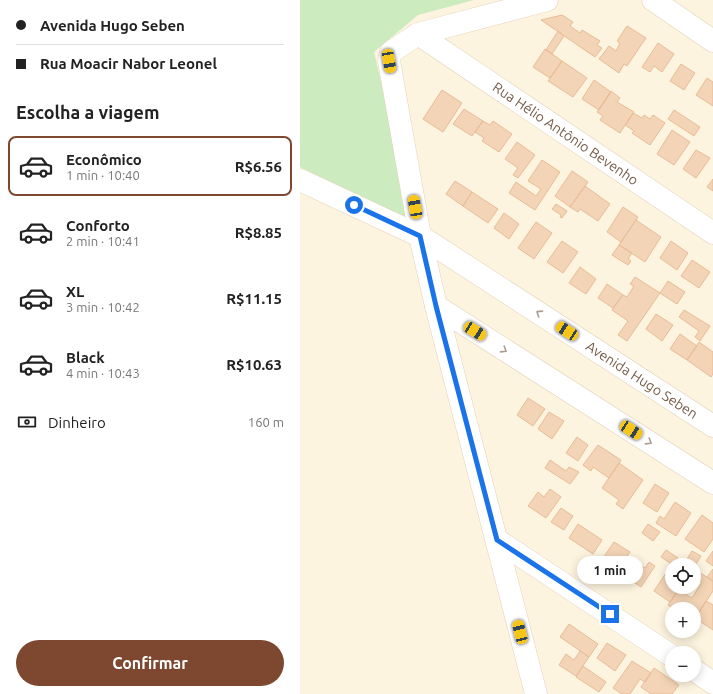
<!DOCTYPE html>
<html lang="pt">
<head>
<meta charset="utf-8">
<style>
	:root { --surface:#fff; --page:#f2f2f2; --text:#222; --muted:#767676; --line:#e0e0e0; --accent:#7d482f }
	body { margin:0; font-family:Ubuntu,sans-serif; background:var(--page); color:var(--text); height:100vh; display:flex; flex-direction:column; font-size:15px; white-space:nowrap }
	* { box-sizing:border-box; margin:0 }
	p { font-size:13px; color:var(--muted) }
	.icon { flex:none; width:22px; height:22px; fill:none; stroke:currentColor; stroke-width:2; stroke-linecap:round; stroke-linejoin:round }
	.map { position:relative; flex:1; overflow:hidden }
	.side { display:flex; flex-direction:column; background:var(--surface); width:300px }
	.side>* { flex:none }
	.guide { display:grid; align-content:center; height:88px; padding:0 16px; background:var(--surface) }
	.fabs { position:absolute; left:365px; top:558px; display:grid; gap:8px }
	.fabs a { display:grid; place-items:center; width:36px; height:36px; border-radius:50%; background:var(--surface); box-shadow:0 2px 10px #0003; font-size:20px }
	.end { position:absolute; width:18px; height:18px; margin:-9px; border:5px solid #1a73e8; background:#fff; box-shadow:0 0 0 2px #fff }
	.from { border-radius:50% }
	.bubble { position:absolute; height:28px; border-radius:14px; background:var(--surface); box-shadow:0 2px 10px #0003; font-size:13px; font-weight:600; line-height:28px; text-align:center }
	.car { position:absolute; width:12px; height:24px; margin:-12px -6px; border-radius:5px; box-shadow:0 0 3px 1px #0007; background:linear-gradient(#f5c518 24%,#345 0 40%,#f5c518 0 76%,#345 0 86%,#f5c518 0) }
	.guide b { display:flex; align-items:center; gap:14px; height:38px; font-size:15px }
	.guide b+b { border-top:1px solid var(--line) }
	.guide i { width:10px; height:10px; background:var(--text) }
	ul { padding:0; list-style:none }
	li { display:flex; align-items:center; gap:12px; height:60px; margin:0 8px 6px; padding:0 8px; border:2px solid transparent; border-radius:8px }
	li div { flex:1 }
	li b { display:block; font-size:15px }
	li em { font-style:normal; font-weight:600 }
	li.on { border-color:var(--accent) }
	li>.icon { width:36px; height:36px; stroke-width:1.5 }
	h2 { padding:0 16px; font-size:18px; line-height:48px }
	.pay { display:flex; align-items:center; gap:10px; height:44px; padding:0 16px; font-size:15px }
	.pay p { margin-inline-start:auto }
	.action { display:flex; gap:8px; margin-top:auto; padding:8px 16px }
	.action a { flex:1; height:46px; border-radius:24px; background:var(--accent); color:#fff; font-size:16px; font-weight:600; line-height:46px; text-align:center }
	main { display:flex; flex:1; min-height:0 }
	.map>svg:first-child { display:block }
	.green { fill:#ccebbe }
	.building { fill:#f4d4b6; stroke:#e7bc96 }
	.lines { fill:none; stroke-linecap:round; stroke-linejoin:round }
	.minor-casing { stroke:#e1d1bb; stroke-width:23 }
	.minor { stroke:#fff; stroke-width:22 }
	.oneway { stroke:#ac9d90 }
	.route { stroke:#1a73e8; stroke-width:5 }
	.labels { text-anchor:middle; stroke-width:3; stroke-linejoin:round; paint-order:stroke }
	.street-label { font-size:14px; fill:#745b46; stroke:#fff8e6 }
</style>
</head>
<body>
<main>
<section class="side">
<div class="guide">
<b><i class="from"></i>Avenida Hugo Seben</b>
<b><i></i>Rua Moacir Nabor Leonel</b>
</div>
<h2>Escolha a viagem</h2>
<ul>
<li class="on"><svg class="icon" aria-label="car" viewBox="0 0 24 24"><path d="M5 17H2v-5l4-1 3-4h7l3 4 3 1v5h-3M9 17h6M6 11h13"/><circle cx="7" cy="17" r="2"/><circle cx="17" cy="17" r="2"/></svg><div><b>Econômico</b><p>1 min · 10:40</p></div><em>R$6.56</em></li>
<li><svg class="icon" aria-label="car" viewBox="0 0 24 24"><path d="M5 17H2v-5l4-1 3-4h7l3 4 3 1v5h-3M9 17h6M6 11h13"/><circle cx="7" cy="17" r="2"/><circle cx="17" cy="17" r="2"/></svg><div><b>Conforto</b><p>2 min · 10:41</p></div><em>R$8.85</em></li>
<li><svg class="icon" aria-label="car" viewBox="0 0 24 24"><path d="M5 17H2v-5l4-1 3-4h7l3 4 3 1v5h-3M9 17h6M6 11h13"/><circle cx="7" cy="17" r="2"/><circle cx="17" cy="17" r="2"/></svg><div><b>XL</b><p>3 min · 10:42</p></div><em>R$11.15</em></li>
<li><svg class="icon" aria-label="car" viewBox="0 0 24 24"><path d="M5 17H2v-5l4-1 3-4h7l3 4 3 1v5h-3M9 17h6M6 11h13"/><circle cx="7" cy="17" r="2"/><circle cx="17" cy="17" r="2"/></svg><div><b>Black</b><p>4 min · 10:43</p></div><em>R$10.63</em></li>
</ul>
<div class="pay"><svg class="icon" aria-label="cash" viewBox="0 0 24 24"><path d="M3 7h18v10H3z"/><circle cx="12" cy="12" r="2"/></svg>Dinheiro<p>160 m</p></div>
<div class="action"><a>Confirmar</a></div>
</section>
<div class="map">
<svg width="413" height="694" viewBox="0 0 413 694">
	<rect width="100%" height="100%" fill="#fdf4df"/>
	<path class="green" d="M0,0H174L118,15L74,52L113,221L0,167Z"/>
	<path class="building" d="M262,15L273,22L270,26L280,33L282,30L300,41L297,45L302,48L295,57L241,20Z
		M327,26L346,38L327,66L324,64L319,73L299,59L309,46L316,51L320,43L317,41Z
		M258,31L264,36L252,54L246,50Z
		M358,43L374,54L362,72L354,66L350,72L342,67Z
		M245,49L262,61L250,78L233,67Z
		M262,61L287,78L273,97L248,81Z
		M381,64L395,73L384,90L370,81Z
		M407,78L413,82V106L396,95Z
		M294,80L311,92L299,110L282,99Z
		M142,90L162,103L143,132L123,119Z
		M311,91L320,98L317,102L334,112L320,133L300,120L303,116L297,112Z
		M164,109L183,121L172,136L153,124Z
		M374,110L400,127L394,136L368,119Z
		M333,113L342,118L344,115L350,119L353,115L365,123L350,145L332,133L334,131L325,125Z
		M183,121L190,125L193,121L212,134L199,152L182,141L184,138L175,132Z
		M372,130L390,142L374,165L357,154Z
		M217,142L235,155L218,178L213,175L218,168L205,159Z
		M396,150L410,158L396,178L383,169Z
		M242,160L260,172L235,210L209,193L216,182L236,196L241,189L228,181Z
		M272,171L288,182L270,207L255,196Z
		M413,179V191L407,187Z
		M155,181L172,192L163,206L146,194Z
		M285,186L310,204L298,221L280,209L278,212L270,207Z
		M172,192L198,209L188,223L163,206Z
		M256,204L267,211L262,218L260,217L261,215L252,209Z
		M323,207L338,217L321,242L307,232Z
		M204,213L219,224L209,239L194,228Z
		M336,220L361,237L345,262L319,245Z
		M236,222L252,233L234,259L218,248Z
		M262,241L278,252L263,273L247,262Z
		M371,241L388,253L377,270L360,258Z
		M319,245L332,253L328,259L331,261L328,265L312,255Z
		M392,260L410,272L399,288L381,276Z
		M280,267L296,279L286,294L269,283Z
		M335,277L360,293L327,341L318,335L328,321L312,310L323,295L327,297L334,286L330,284Z
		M368,281L385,292L377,304L360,293Z
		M307,284L323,295L313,308L298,298Z
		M384,310L410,326L400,341L395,337L399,331L379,317Z
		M356,314L373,325L362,341L346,329Z
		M380,334L397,346L387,360L370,349Z
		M399,342L413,352V374L411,377L387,360Z
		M228,398L245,409L233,426L217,415Z
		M249,412L264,421L252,439L238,429Z
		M277,437L288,445L278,461L266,453Z
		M298,445L321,460L309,478L293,467L291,471L283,465Z
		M250,460L266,471L269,467L279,472L270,484L245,468Z
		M319,463L343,480L323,509L316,504L319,500L302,488Z
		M355,484L369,493L357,512L343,503Z
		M250,489L261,497L246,518L228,506L238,492L244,497Z
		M375,502L391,513L376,536L356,523L360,516L364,519Z
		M261,508L273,516L264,530L251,522Z
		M402,515L413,523V539L404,552L385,539Z
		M278,524L302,540L293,554L269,538Z
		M348,524L360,532L353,541L342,533Z
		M314,542L330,552L318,569L303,558Z
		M366,550L378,558L373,565L361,557Z
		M392,551L401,556L396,564L387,559Z
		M413,551V566L406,561Z
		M327,556L345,568L349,562L355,566L341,587L325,576L320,583L312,578Z
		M394,569L413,581V591L394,620V609H374L368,605L379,590L392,598L402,582L394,577Z
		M413,569V581L407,577Z
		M366,573L372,577V587H380L370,602L354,591Z
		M406,601L413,605V630L395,618Z
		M269,624L298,644L289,657L260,637Z
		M307,643L326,655L315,671L297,658Z
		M280,651L289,657L276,676L259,665L266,654L274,660Z
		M332,661L351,673L345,682L340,679L330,694H322L313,688Z
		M283,666L306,682L299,692L276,677Z
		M354,668L379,685L372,694H351L341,687Z"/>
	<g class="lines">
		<g class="minor-casing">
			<g id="minor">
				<path d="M353,0L413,41"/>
				<path id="s1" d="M118,34L413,233"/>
				<path id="s2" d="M0,180L120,236L413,426"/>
				<path d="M136,306L413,483"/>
				<path d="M197,540L372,656"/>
				<path d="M394,670L413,683"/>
				<path d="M236,694L136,306L120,236L89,61L91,52L118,34L247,0"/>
			</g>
		</g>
		<use href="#minor" class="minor"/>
	</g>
	<defs><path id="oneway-chevron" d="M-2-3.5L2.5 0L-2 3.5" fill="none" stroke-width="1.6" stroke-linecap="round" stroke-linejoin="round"/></defs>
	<g class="oneway">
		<use href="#oneway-chevron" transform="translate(239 313) rotate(-147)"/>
		<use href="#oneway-chevron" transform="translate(204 350) rotate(32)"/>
		<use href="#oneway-chevron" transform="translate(349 442) rotate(32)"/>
	</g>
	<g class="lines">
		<path class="route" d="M54,205L120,236L136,306L197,540L310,614"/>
	</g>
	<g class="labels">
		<g class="street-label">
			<text dy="5" stroke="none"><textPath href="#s1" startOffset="178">Rua Hélio Antônio Bevenho</textPath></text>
			<text dy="5" stroke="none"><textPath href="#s2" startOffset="397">Avenida Hugo Seben</textPath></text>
		</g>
	</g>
</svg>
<div class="fabs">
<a><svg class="icon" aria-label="locate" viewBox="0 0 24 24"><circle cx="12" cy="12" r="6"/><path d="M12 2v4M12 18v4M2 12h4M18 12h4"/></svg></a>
<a>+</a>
<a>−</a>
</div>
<i class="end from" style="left:54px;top:205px"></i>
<i class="end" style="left:310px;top:614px"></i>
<div class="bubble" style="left:277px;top:556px;width:66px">1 min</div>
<i class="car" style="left:89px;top:61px;rotate:170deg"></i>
<i class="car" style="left:115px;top:207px;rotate:350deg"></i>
<i class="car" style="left:175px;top:331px;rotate:122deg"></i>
<i class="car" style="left:267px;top:331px;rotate:303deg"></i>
<i class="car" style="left:331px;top:430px;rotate:123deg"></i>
<i class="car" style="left:220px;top:632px;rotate:346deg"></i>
</div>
</main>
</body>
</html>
